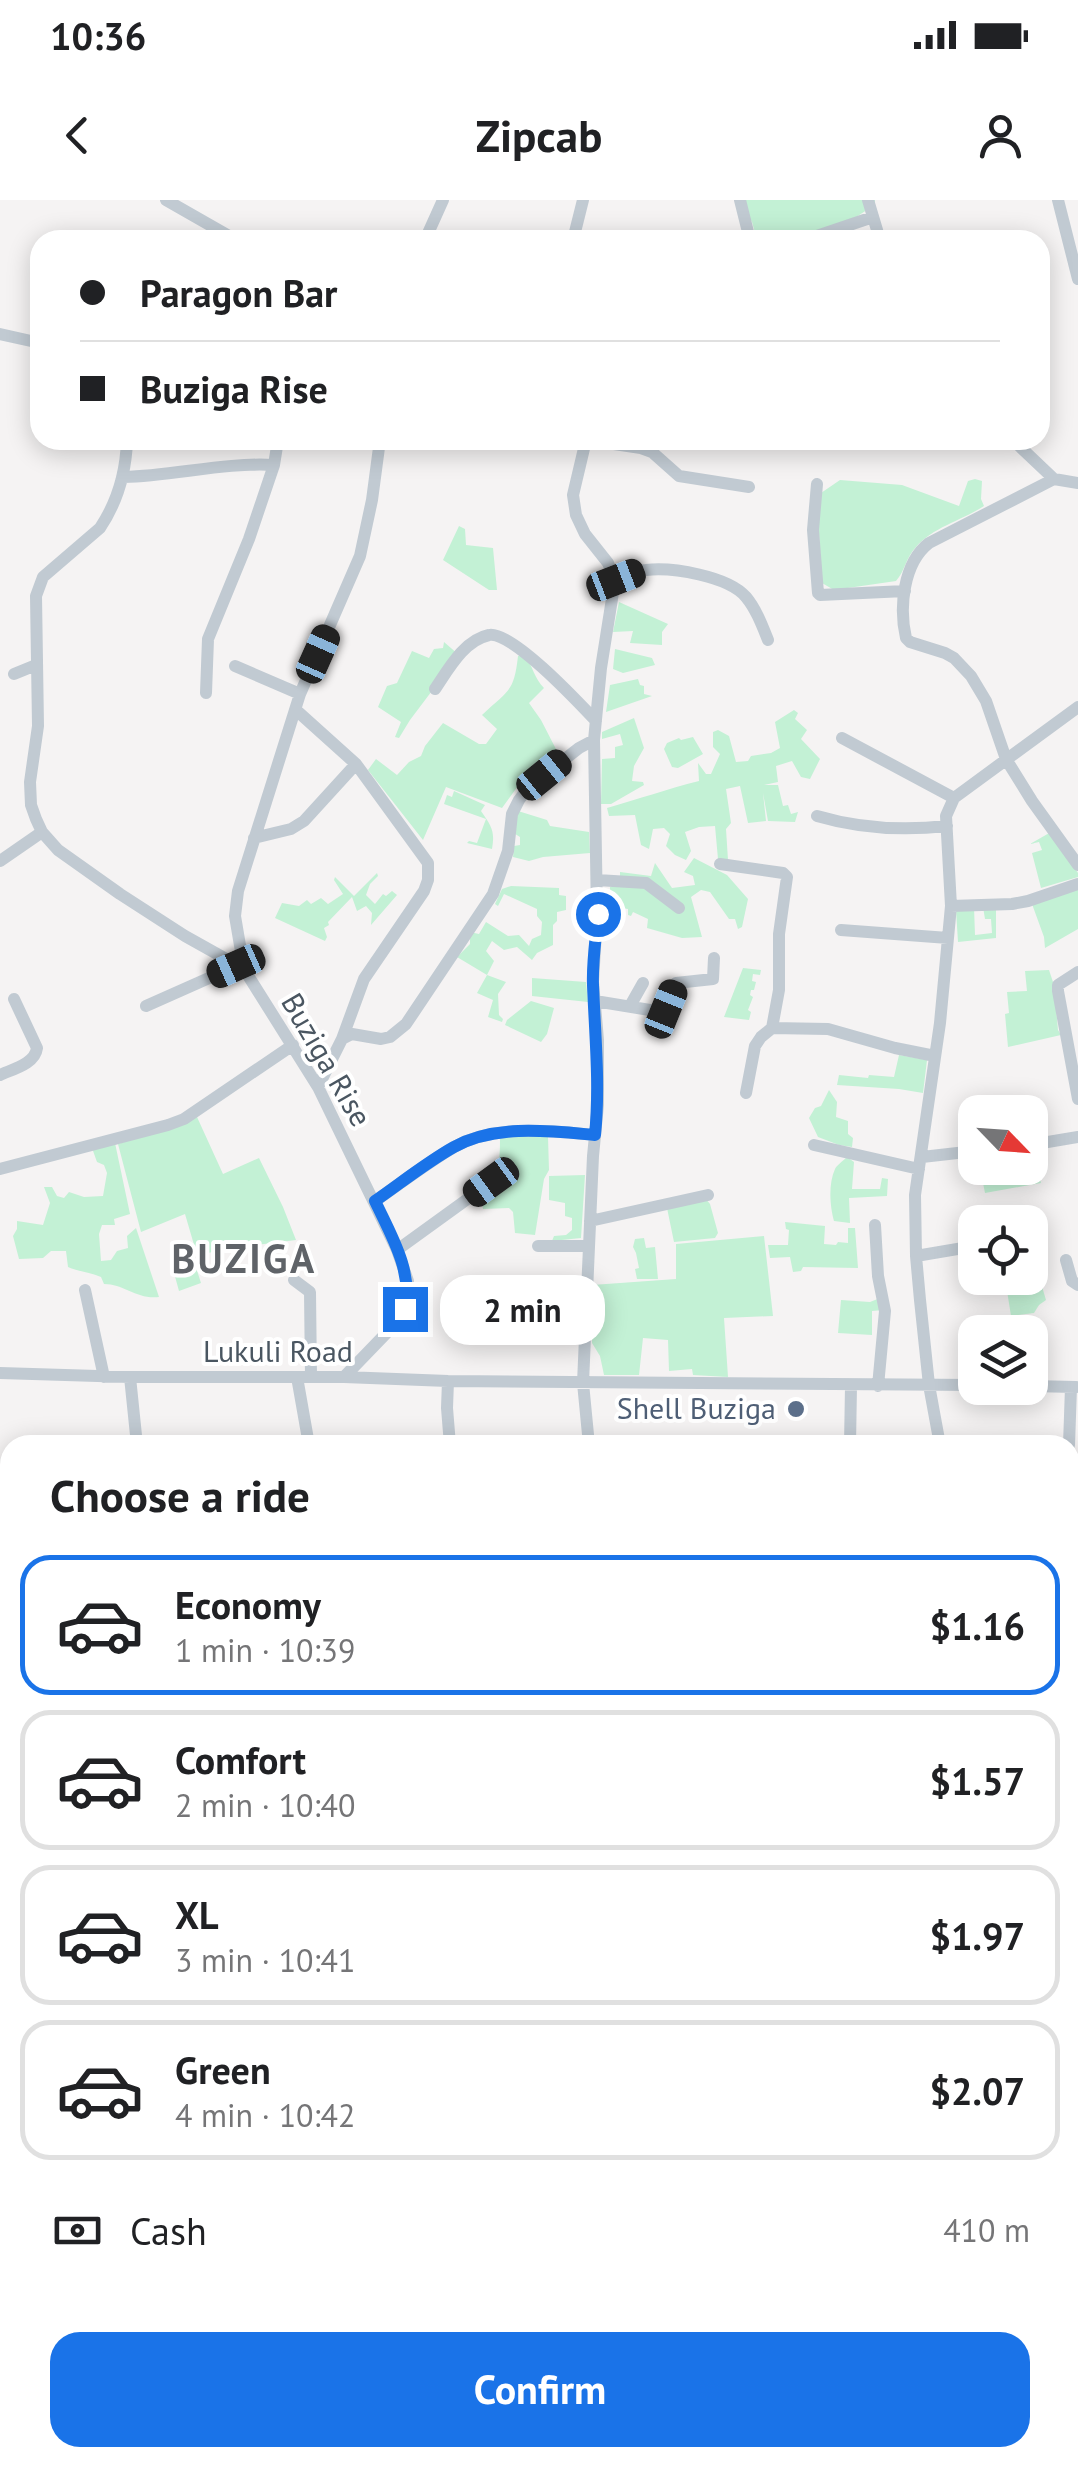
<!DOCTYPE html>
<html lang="en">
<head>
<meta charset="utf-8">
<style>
	:root { --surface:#fff; --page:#f2f2f2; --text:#202124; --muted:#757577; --line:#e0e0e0; --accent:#1a73e8 }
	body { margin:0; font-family:"PT Sans",sans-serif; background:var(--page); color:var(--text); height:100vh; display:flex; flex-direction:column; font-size:38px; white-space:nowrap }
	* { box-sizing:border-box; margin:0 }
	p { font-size:32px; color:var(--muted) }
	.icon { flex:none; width:55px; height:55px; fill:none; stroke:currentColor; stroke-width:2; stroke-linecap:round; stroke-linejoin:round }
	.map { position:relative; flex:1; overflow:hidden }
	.side { position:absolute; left:0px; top:1235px; width:1080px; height:1032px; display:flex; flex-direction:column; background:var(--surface); border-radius:30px 30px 0 0; box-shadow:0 5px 25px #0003 }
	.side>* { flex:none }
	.banner { position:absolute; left:30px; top:30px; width:1020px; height:220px; border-radius:30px; box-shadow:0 5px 25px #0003; display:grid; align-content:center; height:220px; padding:0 50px; background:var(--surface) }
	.needle { width:65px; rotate:115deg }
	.controls { position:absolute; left:958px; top:895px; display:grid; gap:20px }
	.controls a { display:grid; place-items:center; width:90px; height:90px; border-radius:20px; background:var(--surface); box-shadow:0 5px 25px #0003; font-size:50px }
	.end { position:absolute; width:45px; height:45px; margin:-22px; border:12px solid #1a73e8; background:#fff; box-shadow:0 0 0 5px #fff }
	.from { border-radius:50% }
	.bubble { position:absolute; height:70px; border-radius:30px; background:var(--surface); box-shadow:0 5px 25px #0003; font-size:32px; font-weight:800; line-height:70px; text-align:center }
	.car { position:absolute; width:30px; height:60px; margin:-30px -15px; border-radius:12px; box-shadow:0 0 8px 2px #0007; background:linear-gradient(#222 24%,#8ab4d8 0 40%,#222 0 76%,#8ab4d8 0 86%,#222 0) }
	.banner b { display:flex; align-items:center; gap:35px; height:95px; font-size:38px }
	.banner b+b { border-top:2px solid var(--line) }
	.banner i { width:25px; height:25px; background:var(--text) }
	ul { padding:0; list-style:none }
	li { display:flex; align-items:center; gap:30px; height:140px; margin:0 20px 15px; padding:0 30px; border:5px solid var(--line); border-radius:30px }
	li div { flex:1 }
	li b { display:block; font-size:38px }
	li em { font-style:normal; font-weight:800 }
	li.current { border-color:var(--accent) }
	li>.icon { width:90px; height:90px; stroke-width:1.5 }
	h2 { padding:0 50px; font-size:45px; line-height:120px }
	.pay { display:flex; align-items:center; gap:25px; height:110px; padding:0 50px; font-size:38px }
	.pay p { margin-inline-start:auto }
	.action { display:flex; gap:20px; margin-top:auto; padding:20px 50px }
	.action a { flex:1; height:115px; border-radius:30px; background:var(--accent); color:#fff; font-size:40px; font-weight:800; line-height:115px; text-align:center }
	.status { display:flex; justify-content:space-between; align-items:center; height:70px; padding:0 50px; background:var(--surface); direction:ltr }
	.status svg { height:28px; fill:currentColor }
	header { display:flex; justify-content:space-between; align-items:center; height:130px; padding:0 50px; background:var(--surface); font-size:45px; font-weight:800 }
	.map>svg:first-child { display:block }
	.green { fill:#c3f1d5 }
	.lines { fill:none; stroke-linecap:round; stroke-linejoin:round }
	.minor { stroke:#c1cad2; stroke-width:12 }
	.route { stroke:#1a73e8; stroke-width:12 }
	.service-dot { fill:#5c6f8a; stroke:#fff; stroke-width:4 }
	.labels { text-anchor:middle; stroke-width:8; stroke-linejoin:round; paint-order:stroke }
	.street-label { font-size:30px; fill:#4a5661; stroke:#fff }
	.service-label { font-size:30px; fill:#4e5e75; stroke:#fff; text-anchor:end }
	.district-label { font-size:40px; font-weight:bold; letter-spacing:2.5px; fill:#5f6368; stroke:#fff }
</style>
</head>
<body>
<div class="status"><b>10:36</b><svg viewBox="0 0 49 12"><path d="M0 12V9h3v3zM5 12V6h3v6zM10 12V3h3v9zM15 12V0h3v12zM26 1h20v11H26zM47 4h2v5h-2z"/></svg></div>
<header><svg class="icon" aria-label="back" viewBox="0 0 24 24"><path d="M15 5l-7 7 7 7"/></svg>Zipcab<svg class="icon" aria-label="person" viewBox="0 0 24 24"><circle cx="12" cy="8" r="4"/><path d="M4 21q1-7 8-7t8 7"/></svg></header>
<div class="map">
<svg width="1078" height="2267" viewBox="0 0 1078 2267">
	<rect width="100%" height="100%" fill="#f5f3f3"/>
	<path class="green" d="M739,0H875V7C864,10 860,15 851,21C839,30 822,30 807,31L802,40H757L752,22Z
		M975,279L982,281L981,299L984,306C963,320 933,327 916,347C906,357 905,371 896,381L834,390L822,383L818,317L821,293L840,280L902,285L959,306L968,281Z
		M459,326L465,329L466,345L493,348L497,390H489L443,360Z
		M619,402L668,424L662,432V445L630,443L633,431L613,432Z
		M444,442L459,455L410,520L399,538L395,537L401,522L378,507L387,486L397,483L412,451L429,458L434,449L443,448Z
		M615,449L652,458L655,465L623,473L613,469Z
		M525,455C533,467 534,478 544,488L529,503L541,520L558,553L534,564L502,608L446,587L423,640L368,570L376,559L397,575L409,562L421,556L425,546L443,523L479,544H486L497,529L482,515C508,490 514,493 518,456Z
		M638,479L640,485L644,486V494L652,496L606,512L610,485Z
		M794,510L798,513L795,519L807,530L801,539L820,559L810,579L801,577L792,561L776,566L778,582L764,585H778L783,606L788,605L791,614L798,612L795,622L768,621L763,593L766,621L748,623L740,586L726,589L731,623L726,629L728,660L718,659L715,626L699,627L685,632L691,651L686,660L675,655L666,646L670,634L664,628L653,629L649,649L641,645L635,615L609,616L607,608C639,599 667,589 699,581L698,563L706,574H711L720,554L713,547V532L718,530L729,536L736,562L748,561L751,556L771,553L780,548L775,522Z
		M634,518L644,548L634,566L632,581L643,582L644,585L611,604H601L602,559L615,558V547L623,545L620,534L602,539V532Z
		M693,537L703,554L678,568L672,567L664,549L667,543L679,538L681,540Z
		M454,591L485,605L481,611C492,627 495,631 492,649L467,643L469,641L477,643L486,619L444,604L447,595L452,597Z
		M518,611L547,620L550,626L589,632L590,653L543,657L529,661L513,657L514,646L520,645V637L512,632Z
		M1051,632L1078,673V677L1041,688L1032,653L1042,650L1039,642L1030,644Z
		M694,658L727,675L748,699L742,727L738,729L735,719H729L710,692L701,690L691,697L702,737L682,738L647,728L648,719L633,712L631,716L628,715V709L606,706L605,699L610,698V687L620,683V672L651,676L655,663L672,688L695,685L693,676L684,672Z
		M377,673L378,676L370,684L366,695L375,704L383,694L386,696L392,691L397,695L371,725L372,713L366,706L357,711L352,697L328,722L329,725L324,728L327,737L325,741L275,718L282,703L299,706L307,700L311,704L321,698L328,704L343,694L334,680L335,677L354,696Z
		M511,686L559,688V695L566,696V710L557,712V721L553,725V745L537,753L532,760L517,747L504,750L492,741L486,751L494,761L487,775L506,782L498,794L499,815L503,819L502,822L488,817L493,800L477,793L487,775L457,757L470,744V732L479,734L486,722L508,736L519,735L529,746L532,739L541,735L542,722L537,716V709L504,694L498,706L495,704L502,689Z
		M1078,687V729L1045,748L1044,737L1032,704Z
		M996,706V738L958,742L956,710L974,707L975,735L992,733L991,719H985L983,707Z
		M743,768L761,770L760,775L753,774L752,781L756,782L754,790H751L750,795L753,797L748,810L751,812L749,820L724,817Z
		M1049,770L1054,785L1058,830L1061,835L1008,847L1005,814L1009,813L1007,792L1027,791L1025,771Z
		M532,778L586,782L588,802L532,796Z
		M531,801L554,808L547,834L541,842L505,825L507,820Z
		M899,855L927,860L923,893L899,889L837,885L839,875L868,878L869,875L894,877Z
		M829,890L837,902L836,917L848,921V934L853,938L852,947L839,945L818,937L809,918L815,908L821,906Z
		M197,917L223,974L259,958L283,1007L296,1040L239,1047L197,1055L185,1014L141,1032L118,944Z
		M500,936L548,937L549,970L544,979L535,1035L515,1033L513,1012L509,1008L483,1009L480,994C500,980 500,959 500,936Z
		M115,943L130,1014L114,1019L115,1025H102L99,1034L101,1061L111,1060L117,1051L128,1048L127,1036L136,1028L159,1097C138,1100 124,1084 104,1084L101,1077C90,1072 76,1071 68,1067L66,1051H51L43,1058L19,1059L13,1036L17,1029V1021L43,1025L50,1003L44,987H52L57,996L64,998L69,992L84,997L103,996L107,973L104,965L97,962L92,948Z
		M1030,948H1032L1041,983L985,993L980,968H1030Z
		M847,957L854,962L852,989H880L882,978L888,979L887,996L849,998L850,1023L834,1021C830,1007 828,984 835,969C836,966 844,960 847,957Z
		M585,975L581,1038L552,1041L554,1036L566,1035L572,1030V1018L565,1016V1003L549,1000V976Z
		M705,998L710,1004L718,1033L715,1038L674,1042L667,1008Z
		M785,1022L825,1026L824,1044L836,1045L838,1042L848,1043V1028H855L858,1068L803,1067L801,1071L793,1072L790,1057L770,1058L768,1045H788L789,1030L786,1029Z
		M764,1036L773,1116L724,1118L728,1177L693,1175L692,1169L669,1171L668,1140L643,1138L639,1175H604L600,1156L592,1143V1085L676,1079V1044Z
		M644,1038L646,1048L655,1047L658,1079H637L635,1069L639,1068L636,1053L633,1047L635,1039Z
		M1031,1049L1046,1100L1039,1105L1034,1113L1011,1116L1005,1078H1030Z
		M192,1055L201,1083L179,1091L171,1062Z
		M880,1098L883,1110L872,1111V1135L838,1133L841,1100L870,1102Z"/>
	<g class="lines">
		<path class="minor" d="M166,0L236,40
			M740,0L750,40
			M868,0L880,40
			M1058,0L1078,79
			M425,40L443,0
			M573,40L583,0
			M805,40L873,17
			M0,134L40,143
			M127,240C126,272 118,301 100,328L43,377L36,396L38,526L30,582L31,605L36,619L42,632L58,650L120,694L185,736L244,769L318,887L397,1050L408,1081V1089L405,1109L399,1120L344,1177
			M586,240L573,295L576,315L585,334L608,363L615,380L601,468L594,540L597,714L593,782L598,840V905L593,956L583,1183L589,1245
			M587,240L641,248L652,252L679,276L749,287
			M1013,240L1054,279
			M124,277C174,276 224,262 274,265
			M1078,283L1054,279L929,343C903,363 899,408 906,438L910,442L945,453L954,458L971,476L986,501L1006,559L1032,601L1078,665
			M817,284L813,330L818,393L820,395L905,391
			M615,380C625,376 635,371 646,370C672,367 728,376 746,397C756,409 762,425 768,440
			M235,466L300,494
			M14,474L36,465
			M435,489C448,470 464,440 489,435C511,430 579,503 596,521
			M206,493L208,439L249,339L274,265L278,240
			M296,510L356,564L428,663V680L424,691L364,779L342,839
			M842,538L954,598
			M817,616C861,629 902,631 947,626
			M254,638L291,629L304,621L356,564
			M0,661L42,632
			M720,664L783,673L787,677L779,734V790L772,828
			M597,680L646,683L679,708
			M951,706L1012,704L1028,701L1078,684
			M841,730L948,738
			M244,769L235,716L238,691L300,494L360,356L372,300L380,240
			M1078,772L1058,785V791L1078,899
			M595,801L662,812L666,809L676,783L713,779L714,758
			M146,806L236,766
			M630,806L643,783
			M0,875C13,869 35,864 37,848L14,799
			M318,887L342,839L352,834L381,839L390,837L406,824L493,694L508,651L512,614L519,600L528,588L579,548L594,540
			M746,893L755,846L761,837L772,828L828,829L895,848L935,856
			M814,945L919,969
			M1030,945L1078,937
			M922,957L975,951
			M0,969L168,925L184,919L293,845
			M375,1001C401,983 427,963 454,947C496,924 550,931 595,935
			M590,1021L708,995
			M875,1025L878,1076L885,1111L878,1186
			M1030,1038H1031
			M538,1046H589
			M397,1050L491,982
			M916,1056L975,1046
			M1066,1060L1072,1081L1078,1085
			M294,1080L310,1092L311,1177
			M85,1090L104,1177
			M0,1173L130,1177H344L448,1181L975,1185
			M130,1177L137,1245
			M297,1177L309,1245
			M448,1181L447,1208L450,1245
			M1030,1186L1076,1187
			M850,1245L851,1186
			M940,1245L929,1185L920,1100L916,1056L915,995L940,823L951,706L946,616L954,598L1078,507
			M1069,1245L1071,1187
			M0,1272L5,1315L0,1330
			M1070,1300L1077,1341
			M1070,1462L1078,1460
			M1070,1642L1078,1640
			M0,1701L10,1700
			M1070,1814L1078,1810
			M1070,1824L1078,1845
			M0,1956L10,1946
			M1070,2003L1078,1997
			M1070,2021L1078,2037
			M1070,2242L1078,2251
			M122,2258L153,2267
			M526,2258V2267
			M911,2258L915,2267
			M24,2267V2258
			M166,2267L167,2258
			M642,2267V2258"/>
	</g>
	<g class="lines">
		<path class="route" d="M405,1109C413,1071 391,1035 375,1001C401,983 427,962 454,947C496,924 550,931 595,935C600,885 595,836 593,785C592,762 596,738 598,714"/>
	</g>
	<circle class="service-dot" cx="796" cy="1209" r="10"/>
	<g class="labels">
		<g class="street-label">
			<text transform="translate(326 860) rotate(60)" y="10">Buziga Rise</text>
			<text x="278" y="1162">Lukuli Road</text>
		</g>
		<g class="service-label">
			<text x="776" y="1219">Shell Buziga</text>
		</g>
		<g class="district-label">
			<text x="244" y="1073">BUZIGA</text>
		</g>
	</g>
</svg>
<div class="controls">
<a><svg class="needle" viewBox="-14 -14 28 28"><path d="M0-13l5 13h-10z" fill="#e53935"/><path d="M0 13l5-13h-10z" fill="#757577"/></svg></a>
<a><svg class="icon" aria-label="locate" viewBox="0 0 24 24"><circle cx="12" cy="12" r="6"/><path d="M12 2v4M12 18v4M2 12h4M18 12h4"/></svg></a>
<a><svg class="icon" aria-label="layers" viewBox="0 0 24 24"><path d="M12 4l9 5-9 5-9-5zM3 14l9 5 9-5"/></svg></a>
</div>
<i class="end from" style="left:598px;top:714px"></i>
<i class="end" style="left:405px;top:1109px"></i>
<div class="bubble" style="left:440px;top:1075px;width:165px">2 min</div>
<i class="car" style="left:616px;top:380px;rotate:69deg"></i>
<i class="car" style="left:318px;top:454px;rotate:24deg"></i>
<i class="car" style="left:544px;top:575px;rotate:51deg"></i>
<i class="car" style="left:236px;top:766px;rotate:246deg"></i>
<i class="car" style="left:666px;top:809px;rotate:22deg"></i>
<i class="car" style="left:491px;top:982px;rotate:234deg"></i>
<div class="banner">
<b><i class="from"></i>Paragon Bar</b>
<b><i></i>Buziga Rise</b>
</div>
<section class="side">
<h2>Choose a ride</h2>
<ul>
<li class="current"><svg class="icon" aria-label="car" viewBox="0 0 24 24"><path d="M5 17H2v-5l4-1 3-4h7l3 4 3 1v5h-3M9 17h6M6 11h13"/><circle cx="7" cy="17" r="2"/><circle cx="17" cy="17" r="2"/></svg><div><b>Economy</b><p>1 min · 10:39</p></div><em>$1.16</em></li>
<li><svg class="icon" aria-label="car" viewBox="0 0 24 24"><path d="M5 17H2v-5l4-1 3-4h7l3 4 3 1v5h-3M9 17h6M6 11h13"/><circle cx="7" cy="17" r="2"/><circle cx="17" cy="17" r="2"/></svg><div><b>Comfort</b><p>2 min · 10:40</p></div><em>$1.57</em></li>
<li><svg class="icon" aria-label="car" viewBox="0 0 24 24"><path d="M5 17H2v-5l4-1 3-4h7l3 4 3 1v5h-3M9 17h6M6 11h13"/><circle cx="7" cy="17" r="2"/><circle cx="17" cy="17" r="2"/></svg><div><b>XL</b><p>3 min · 10:41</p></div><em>$1.97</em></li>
<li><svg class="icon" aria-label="car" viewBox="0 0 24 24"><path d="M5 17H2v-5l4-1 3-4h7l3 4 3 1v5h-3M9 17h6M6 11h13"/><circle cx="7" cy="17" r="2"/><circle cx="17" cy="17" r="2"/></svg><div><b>Green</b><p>4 min · 10:42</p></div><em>$2.07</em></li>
</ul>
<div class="pay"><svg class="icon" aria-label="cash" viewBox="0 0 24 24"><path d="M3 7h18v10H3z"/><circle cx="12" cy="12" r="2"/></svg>Cash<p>410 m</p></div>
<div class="action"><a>Confirm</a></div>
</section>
</div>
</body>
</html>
